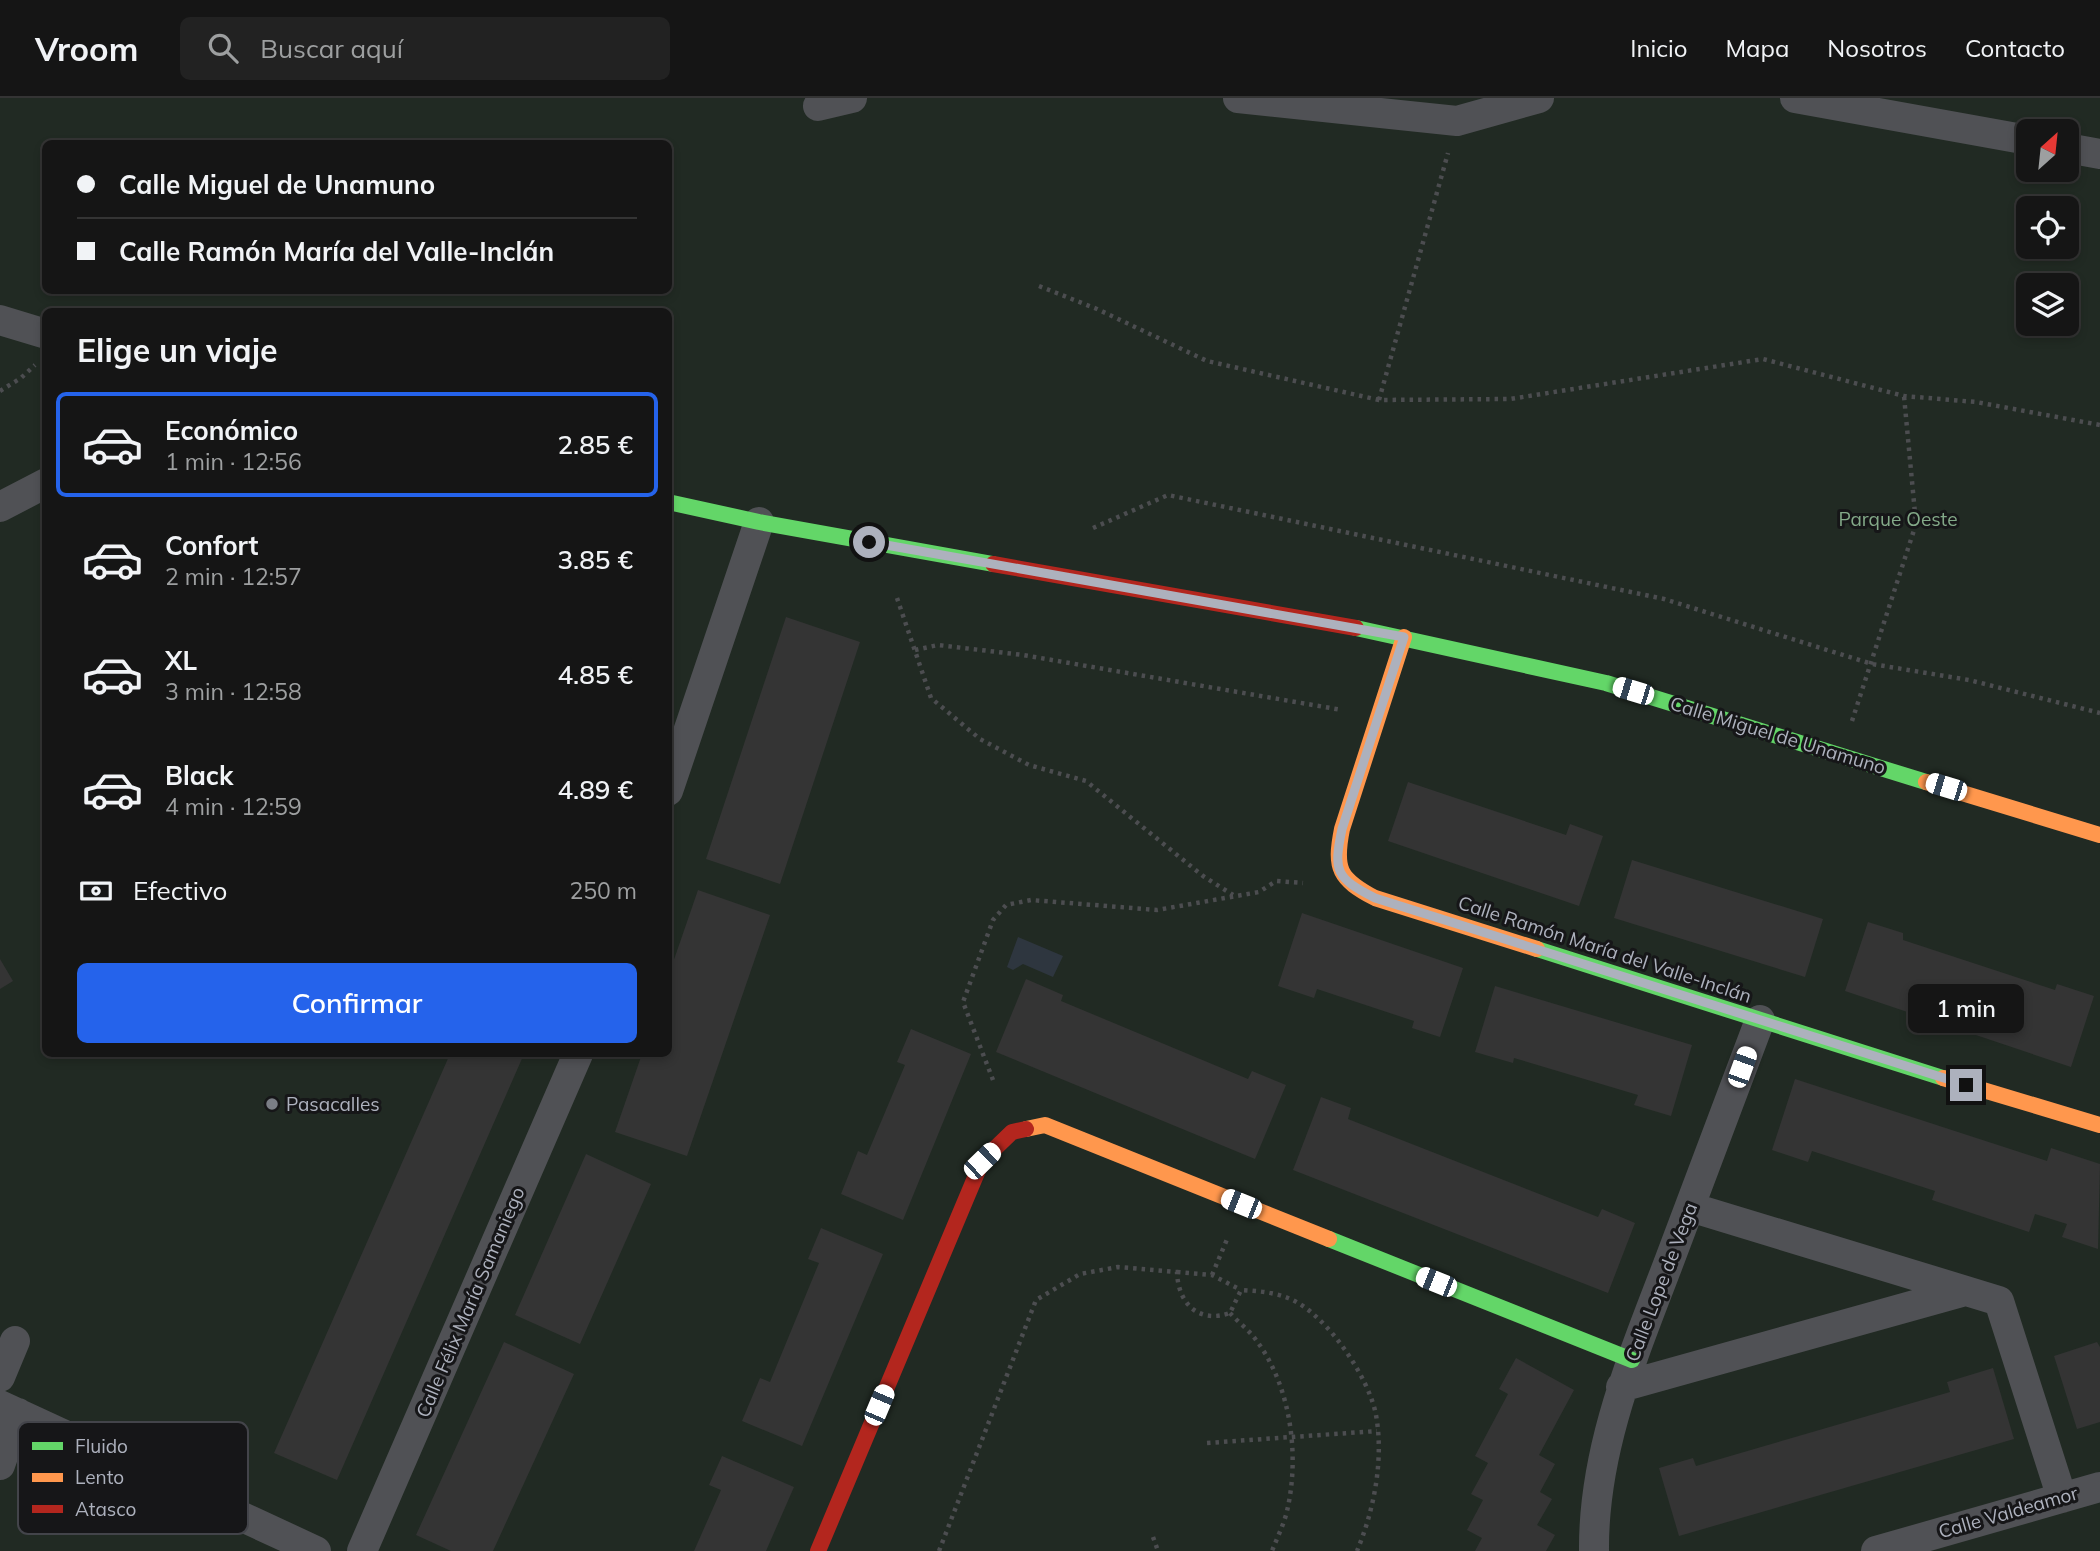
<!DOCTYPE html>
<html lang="es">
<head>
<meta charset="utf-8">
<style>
	:root { --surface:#151515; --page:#222; --text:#f1f3f6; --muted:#9d9fa0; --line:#343434; --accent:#2563eb }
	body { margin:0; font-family:Mulish,sans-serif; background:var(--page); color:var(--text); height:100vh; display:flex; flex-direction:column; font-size:26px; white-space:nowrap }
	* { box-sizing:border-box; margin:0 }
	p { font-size:23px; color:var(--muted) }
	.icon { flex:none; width:38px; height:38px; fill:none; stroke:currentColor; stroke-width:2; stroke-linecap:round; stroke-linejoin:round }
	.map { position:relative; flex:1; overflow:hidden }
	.panel { position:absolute; left:42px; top:210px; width:630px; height:749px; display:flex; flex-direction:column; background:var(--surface); border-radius:10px; box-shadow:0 4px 10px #0003,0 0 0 2px var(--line) }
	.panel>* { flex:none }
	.banner { position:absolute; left:42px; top:42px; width:630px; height:154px; border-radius:10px; box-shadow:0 4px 10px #0003,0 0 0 2px var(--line); display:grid; align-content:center; height:154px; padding:0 35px; background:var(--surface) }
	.needle { width:46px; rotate:27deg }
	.tools { position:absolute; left:2016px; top:21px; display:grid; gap:14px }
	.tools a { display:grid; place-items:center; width:63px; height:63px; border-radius:10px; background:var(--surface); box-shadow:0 4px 10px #0003,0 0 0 2px var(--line); font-size:35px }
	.end { position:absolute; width:32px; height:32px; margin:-16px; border:9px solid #adb1bd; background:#111; box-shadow:0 0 0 4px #111 }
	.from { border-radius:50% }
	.bubble { position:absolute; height:49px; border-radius:10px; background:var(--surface); box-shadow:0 4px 10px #0003,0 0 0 2px var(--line); font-size:23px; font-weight:600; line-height:49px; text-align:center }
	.car { position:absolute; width:21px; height:42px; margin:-21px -10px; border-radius:9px; box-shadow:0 0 5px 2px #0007; background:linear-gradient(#fff 24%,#345 0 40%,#fff 0 76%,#345 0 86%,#fff 0) }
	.banner b { display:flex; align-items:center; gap:24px; height:66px; font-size:26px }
	.banner b+b { border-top:2px solid var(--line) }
	.banner i { width:18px; height:18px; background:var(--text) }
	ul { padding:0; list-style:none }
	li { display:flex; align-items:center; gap:21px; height:105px; margin:0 14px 10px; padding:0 21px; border:4px solid transparent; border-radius:10px }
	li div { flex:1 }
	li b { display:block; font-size:26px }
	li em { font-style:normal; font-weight:600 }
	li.current { border-color:var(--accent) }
	li>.icon { width:63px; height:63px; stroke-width:1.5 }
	h2 { padding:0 35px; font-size:32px; line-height:84px }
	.pay { display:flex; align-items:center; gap:18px; height:77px; padding:0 35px; font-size:26px }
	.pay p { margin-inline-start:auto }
	.primary-button { display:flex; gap:14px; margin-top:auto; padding:14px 35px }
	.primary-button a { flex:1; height:80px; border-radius:10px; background:var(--accent); color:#fff; font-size:28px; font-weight:600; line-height:80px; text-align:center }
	header { display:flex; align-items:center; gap:42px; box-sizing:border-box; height:98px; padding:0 35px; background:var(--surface); border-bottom:2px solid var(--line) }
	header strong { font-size:33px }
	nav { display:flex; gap:38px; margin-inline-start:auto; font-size:24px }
	.search { width:490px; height:63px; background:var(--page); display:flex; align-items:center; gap:18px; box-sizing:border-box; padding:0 24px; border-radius:10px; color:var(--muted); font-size:26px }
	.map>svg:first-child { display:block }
	.green { fill:#212a23; fill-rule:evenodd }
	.water { fill:#2e363f }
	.building { fill:#343434 }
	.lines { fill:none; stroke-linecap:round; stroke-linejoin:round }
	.path { stroke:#4c4d50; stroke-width:4.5; stroke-dasharray:3.5 5; stroke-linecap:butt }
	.street { stroke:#505155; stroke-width:30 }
	.fast { stroke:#63d668; stroke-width:16 }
	.slow { stroke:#ff974d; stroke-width:16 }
	.jam { stroke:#b3261e; stroke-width:16 }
	.route { stroke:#adb1bd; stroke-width:9 }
	.poi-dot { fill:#7a7d85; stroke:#161618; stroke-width:2.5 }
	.labels { text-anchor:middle; stroke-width:6; stroke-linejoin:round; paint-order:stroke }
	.park-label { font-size:19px; fill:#83a988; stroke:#161618 }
	.street-label { font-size:19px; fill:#adb1bd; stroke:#161618 }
	.poi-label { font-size:19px; fill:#adb1bd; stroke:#161618; text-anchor:start }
	.key { fill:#161618; stroke:#43444a; stroke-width:2 }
	.key-label { font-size:19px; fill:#adb1bd }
</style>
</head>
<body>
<header>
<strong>Vroom</strong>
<div class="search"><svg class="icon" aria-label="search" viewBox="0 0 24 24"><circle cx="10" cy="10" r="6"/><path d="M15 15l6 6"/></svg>Buscar aquí</div>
<nav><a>Inicio</a><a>Mapa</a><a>Nosotros</a><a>Contacto</a></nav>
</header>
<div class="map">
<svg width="2100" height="1453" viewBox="0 0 2100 1453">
	<rect width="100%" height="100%" fill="#1c1c1c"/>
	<path class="green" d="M0,0H2100V1453H0ZM2028,33H2067V72H2028ZM46,46H668V192H46ZM2028,110H2067V149H2028ZM2028,187H2067V226H2028ZM46,214H668V956H46Z"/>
	<path class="water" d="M1018,839L1063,858L1053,879L1023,866L1013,872L1007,869Z"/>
	<path class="building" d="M786,519L860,544L780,786L706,761Z
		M1408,684L1566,737L1570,726L1603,738L1579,808L1388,743Z
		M1632,762L1823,821L1805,879L1614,820Z
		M698,792L770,817L687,1058L615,1034L642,956H668V879Z
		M1302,815L1463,870L1440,939L1412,930L1414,923L1317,891L1314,900L1278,888Z
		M1868,824L1903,835V842L2055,892L2057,886L2094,898L2071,969L1845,893Z
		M0,861L13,883L0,891Z
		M1026,881L1063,897L1061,903L1248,981L1252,973L1286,987L1255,1061L996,954Z
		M1495,888L1692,947L1671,1018L1634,1007L1638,997L1514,960L1513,965L1475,954Z
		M911,931L971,956L903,1122L841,1096L858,1053L867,1057L905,967L897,964Z
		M450,956H524L337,1382L274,1355Z
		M1795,981L2047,1063L2051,1050L2100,1066L2098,1151L2062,1139L2067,1126L2035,1116L2029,1134L1932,1102L1935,1093L1812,1053L1808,1064L1772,1052Z
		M1321,999L1351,1010L1348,1021L1598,1119L1602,1111L1635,1125L1608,1195L1293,1072Z
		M586,1056L651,1086L580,1246L515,1217Z
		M821,1130L883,1156L802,1348L742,1323L760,1280L770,1284L819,1165L808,1161Z
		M504,1244L574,1276L493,1453H451L416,1437Z
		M2097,1244L2100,1249V1324L2077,1331L2054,1258Z
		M1516,1260L1574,1292L1539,1357L1555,1366L1540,1394L1552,1401L1537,1427L1555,1437L1546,1453H1475L1482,1440L1467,1432L1483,1402L1471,1396L1488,1365L1475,1358L1508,1296L1499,1291Z
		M1993,1270L2014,1341L1679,1438L1659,1370L1693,1360L1696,1368L1950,1294L1947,1284Z
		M722,1358L794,1389L766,1453H694L721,1392L709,1387Z"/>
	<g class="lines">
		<path class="path" d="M1039,188L1097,211L1207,263L1379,302L1510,301L1763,261L1904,298L1976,304L2100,327
			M0,293L21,280L35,267
			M1379,302L1448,55
			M1093,430L1168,397L1664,501L1872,566L1969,582L2100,615
			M897,500L931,600L980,641L1029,667L1086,683L1203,778L1233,797
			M915,552L938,547L1023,557L1342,612
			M1852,623L1916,426L1904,298
			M993,982L963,904L993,822L1006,807L1031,802L1157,812L1259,794L1276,783L1303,785
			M1177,1174L1212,1177L1241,1192
			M1212,1177L1228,1139
			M1230,1215C1238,1224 1249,1232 1256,1242C1291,1288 1300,1358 1287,1413C1284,1426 1277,1440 1272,1453
			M1207,1345L1377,1333
			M1153,1439L1158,1453
			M939,1453L1036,1202L1080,1176L1118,1169L1177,1174C1178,1205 1198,1226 1230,1215L1241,1192C1257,1193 1273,1194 1288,1200C1325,1214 1369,1279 1376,1317C1384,1362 1374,1412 1357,1453"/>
		<path class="street" d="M1238,0L1457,23L1539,0
			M1795,0L2028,42
			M818,8L852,0
			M2067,50L2100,56
			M0,222L46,236
			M0,409L46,385
			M668,693L759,424
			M1690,1109L1999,1203L2062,1400
			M0,1279L15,1243
			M1621,1289L1965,1193
			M0,1307L316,1453
			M0,1367L18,1315
			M362,1453L578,956
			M1594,1453C1593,1350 1634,1256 1670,1161C1700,1082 1730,1002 1760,922
			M1876,1453L2100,1389"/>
		<path class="fast" d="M668,404L759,424L993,466
			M1356,530L1606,585L1926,684
			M1537,851L1943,980
			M1329,1141L1632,1262"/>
		<path class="slow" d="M1404,539L1342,731C1334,771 1339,781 1375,800L1537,851
			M1926,684L2100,737
			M1943,980L2100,1027
			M1026,1031L1045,1027L1329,1141"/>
		<path class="jam" d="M993,466L1356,530
			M818,1453L982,1063L1012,1034L1026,1031"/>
	</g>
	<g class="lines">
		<path class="route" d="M869,444L1404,539L1342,731C1333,774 1336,780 1375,800L1966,987"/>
	</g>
	<circle class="poi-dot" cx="272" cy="1006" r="7"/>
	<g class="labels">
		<g class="park-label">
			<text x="1898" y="428">Parque Oeste</text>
		</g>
		<g class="street-label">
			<text transform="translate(1778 637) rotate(17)" y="7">Calle Miguel de Unamuno</text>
			<text transform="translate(1605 851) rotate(18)" y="7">Calle Ramón María del Valle-Inclán</text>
			<text transform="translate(1661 1184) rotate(-69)" y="7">Calle Lope de Vega</text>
			<text transform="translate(470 1204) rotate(-67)" y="7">Calle Félix María Samaniego</text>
			<text transform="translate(2008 1414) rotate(-16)" y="7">Calle Valdeamor</text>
		</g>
		<g class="poi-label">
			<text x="286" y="1013">Pasacalles</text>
		</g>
	</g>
	<rect x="18" y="1324" width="230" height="112" rx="10" class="key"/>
	<rect x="32" y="1344" width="31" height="8" fill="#63d668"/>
	<rect x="32" y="1375" width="31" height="9" fill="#ff974d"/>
	<rect x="32" y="1407" width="31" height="8" fill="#b3261e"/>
	<g class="key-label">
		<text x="75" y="1355">Fluido</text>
		<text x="75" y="1386">Lento</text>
		<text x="75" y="1418">Atasco</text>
	</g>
</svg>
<div class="tools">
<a><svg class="needle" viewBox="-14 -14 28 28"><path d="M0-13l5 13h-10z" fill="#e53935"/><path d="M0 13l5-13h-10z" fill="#9d9fa0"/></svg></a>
<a><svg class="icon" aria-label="locate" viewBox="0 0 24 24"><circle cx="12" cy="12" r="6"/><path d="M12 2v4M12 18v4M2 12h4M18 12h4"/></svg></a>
<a><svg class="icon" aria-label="layers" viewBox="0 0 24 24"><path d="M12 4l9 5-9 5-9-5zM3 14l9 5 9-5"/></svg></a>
</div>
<i class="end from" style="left:869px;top:444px"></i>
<i class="end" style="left:1966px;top:987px"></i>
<div class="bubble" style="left:1908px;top:886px;width:116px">1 min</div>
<i class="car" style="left:1633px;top:593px;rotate:287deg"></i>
<i class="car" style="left:1946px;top:689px;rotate:287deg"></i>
<i class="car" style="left:1742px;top:969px;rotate:20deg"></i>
<i class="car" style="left:982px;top:1063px;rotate:46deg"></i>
<i class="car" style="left:1241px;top:1106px;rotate:292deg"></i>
<i class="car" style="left:1436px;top:1184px;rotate:292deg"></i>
<i class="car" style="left:879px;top:1307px;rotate:23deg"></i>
<div class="banner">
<b><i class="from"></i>Calle Miguel de Unamuno</b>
<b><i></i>Calle Ramón María del Valle-Inclán</b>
</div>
<section class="panel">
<h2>Elige un viaje</h2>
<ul>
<li class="current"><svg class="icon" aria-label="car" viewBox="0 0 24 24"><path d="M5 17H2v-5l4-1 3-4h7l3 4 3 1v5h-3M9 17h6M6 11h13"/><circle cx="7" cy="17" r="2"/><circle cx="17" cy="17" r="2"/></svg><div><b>Económico</b><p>1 min · 12:56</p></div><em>2.85 €</em></li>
<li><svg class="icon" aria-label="car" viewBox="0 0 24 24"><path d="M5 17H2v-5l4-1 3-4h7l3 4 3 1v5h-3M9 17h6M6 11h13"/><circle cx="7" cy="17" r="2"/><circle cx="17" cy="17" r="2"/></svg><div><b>Confort</b><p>2 min · 12:57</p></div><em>3.85 €</em></li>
<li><svg class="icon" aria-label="car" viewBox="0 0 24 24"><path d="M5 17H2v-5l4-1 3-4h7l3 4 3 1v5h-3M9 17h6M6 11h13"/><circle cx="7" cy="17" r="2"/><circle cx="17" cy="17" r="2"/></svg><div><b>XL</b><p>3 min · 12:58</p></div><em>4.85 €</em></li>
<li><svg class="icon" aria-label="car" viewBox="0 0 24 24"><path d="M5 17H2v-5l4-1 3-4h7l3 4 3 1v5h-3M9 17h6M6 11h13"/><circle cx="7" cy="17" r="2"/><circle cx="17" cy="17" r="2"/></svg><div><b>Black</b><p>4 min · 12:59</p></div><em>4.89 €</em></li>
</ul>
<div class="pay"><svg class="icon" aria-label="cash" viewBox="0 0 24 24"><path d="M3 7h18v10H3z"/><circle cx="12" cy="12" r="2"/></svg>Efectivo<p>250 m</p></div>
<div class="primary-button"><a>Confirmar</a></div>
</section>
</div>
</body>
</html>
